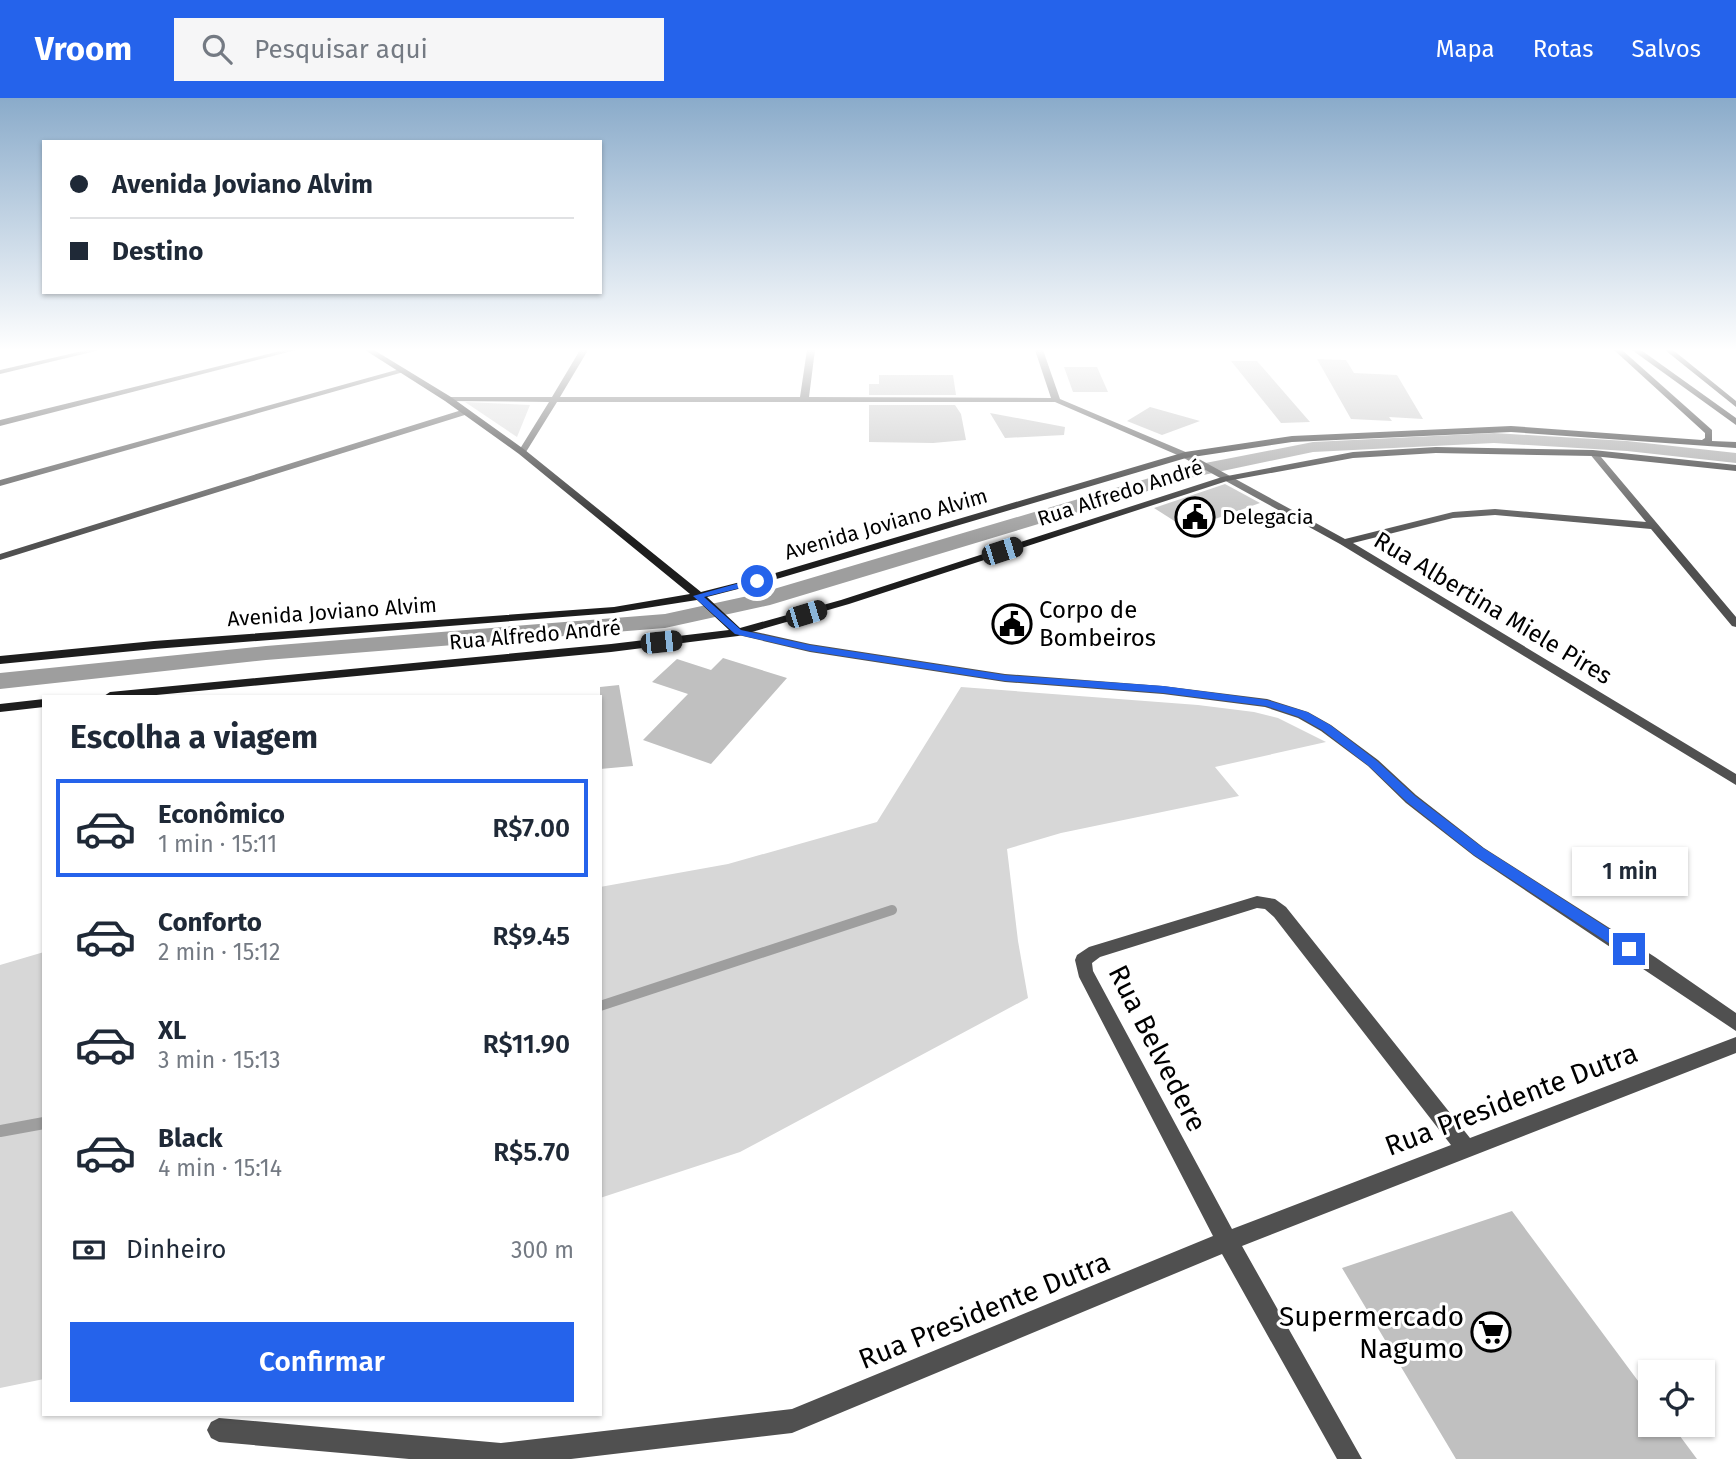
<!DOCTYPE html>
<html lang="pt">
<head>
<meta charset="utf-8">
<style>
	:root { --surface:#fff; --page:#f6f6f7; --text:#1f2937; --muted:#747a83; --line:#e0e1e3; --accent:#2563eb }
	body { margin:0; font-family:"Fira Sans",sans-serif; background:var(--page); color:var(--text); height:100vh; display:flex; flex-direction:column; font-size:26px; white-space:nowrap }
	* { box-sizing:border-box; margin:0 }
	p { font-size:23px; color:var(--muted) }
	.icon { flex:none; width:38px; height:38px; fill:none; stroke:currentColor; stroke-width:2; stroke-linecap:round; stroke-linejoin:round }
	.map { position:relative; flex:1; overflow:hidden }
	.sheet { position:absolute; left:42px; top:597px; width:560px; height:721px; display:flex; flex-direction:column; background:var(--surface); border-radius:0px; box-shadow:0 2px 5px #0004 }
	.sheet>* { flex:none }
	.top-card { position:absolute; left:42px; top:42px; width:560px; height:154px; border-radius:0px; box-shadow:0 2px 5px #0004; display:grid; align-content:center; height:154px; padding:0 28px; background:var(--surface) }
	.fabs { position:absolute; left:1638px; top:1262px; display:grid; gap:14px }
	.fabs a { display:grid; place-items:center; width:77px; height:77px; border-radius:0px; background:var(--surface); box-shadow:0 2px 5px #0004; font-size:35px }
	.end { position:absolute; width:32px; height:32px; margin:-16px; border:9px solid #2563eb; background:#fff; box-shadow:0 0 0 4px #fff }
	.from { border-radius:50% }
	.bubble { position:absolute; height:49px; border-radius:0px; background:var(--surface); box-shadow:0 2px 5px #0004; font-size:23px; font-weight:600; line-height:49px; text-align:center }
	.car { position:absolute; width:21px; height:42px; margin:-21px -10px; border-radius:9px; box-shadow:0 0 5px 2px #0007; background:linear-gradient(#222 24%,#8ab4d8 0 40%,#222 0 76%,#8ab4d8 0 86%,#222 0) }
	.top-card b { display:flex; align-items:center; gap:24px; height:66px; font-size:26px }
	.top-card b+b { border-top:2px solid var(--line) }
	.top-card i { width:18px; height:18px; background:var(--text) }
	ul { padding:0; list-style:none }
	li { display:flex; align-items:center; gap:21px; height:98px; margin:0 14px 10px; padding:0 14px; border:4px solid transparent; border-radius:0px }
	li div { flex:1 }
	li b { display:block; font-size:26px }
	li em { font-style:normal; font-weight:600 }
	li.current { border-color:var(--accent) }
	li>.icon { width:63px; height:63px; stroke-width:1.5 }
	h2 { padding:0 28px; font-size:32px; line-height:84px }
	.pay { display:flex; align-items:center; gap:18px; height:77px; padding:0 28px; font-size:26px }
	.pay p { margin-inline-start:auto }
	.action { display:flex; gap:14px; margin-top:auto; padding:14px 28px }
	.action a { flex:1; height:80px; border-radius:0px; background:var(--accent); color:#fff; font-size:28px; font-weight:600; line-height:80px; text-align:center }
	header { display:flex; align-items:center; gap:42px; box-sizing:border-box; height:98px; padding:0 35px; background:var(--accent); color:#fff }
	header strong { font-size:33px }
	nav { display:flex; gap:38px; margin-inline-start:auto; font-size:24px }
	.search { width:490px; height:63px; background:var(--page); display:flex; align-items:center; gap:18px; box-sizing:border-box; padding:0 24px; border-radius:0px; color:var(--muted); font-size:26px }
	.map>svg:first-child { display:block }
	.green { fill:#d7d7d7 }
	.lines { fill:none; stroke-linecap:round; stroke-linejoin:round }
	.stream-far1 { stroke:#9e9e9e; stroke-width:10 }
	.stream { stroke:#9e9e9e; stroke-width:12 }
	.canal { fill:#9e9e9e; fill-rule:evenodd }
	.building { fill:#c0c0c0 }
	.minor { fill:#505050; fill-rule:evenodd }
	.secondary { fill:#1d1d1d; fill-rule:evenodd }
	.route { fill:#2563eb }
	.labels { text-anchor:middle; stroke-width:6; stroke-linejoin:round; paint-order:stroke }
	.far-street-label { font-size:21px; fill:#000; stroke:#fff }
	.far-poi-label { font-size:21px; fill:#000; stroke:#fff; text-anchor:start }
	.street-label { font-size:24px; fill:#000; stroke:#fff }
	.poi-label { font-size:24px; fill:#000; stroke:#fff; text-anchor:start }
	.near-street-label { font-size:28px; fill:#000; stroke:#fff }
	.near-poi-label { font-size:28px; fill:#000; stroke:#fff; text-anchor:end }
</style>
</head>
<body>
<header>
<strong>Vroom</strong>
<div class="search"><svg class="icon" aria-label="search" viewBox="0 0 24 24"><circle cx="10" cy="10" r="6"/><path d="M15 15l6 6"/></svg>Pesquisar aqui</div>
<nav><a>Mapa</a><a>Rotas</a><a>Salvos</a></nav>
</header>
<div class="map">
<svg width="1736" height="1361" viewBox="0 0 1736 1361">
	<rect width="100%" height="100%" fill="#fff"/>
	<path class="green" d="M465,304L530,307L517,339Z
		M961,589L1198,607L1254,614L1278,620L1326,644L1215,669L1239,698L1061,735L1007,751L1018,843L1028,900L740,1054L600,1100V789L728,766L877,724Z
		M44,854V1281L0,1290V867Z"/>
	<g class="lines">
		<path class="stream-far1" d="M600,908L892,812"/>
		<path class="stream" d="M0,1033L44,1025"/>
		<path class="canal" d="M1494,335L1627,343L1736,355V365L1627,353L1494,345L1313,354L1194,379L770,507L665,530L266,562L0,591V575L266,548L665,516L757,496L1190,368L1313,344Z"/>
	</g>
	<path class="building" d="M1317,261L1346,262L1354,275L1397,277L1423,321L1389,319L1392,323L1351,321Z
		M1231,263H1257L1310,324L1281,325Z
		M1064,269H1097L1108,294H1073Z
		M879,277H953L956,297H869V286H879Z
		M869,307H955L961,316L966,342L933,345L869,344Z
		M1150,309L1200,323L1162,337L1127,323Z
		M990,315L1065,329L1064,337L1005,340Z
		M1225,386L1260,405L1187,431L1154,410Z
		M723,560L787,580L711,666L643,642L688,596L652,584L677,561L711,572Z
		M619,587L633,668L600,671V589Z
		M1512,1113L1650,1299V1326H1671L1697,1361H1456L1342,1170Z"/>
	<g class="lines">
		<path class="minor" d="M87,252H100L0,276V272Z
			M284,252H296L0,328V322Z
			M580,252H588L560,299H800L807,252H815L809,299L1051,300L1035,252H1043L1060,301L1188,355L1345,441L1453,414L1495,411L1646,424L1589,355L1596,353L1736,519V529L1732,528L1651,431L1495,417L1453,420L1353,445L1736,676V687L1340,446L1182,359L1055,304H557L526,354L522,357L518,354L549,304L448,303L444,301L448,299H552Z
			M400,271L407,273L0,388V382Z
			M465,311L469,314L468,316L0,462V456Z
			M738,530L810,546L1005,576L1163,588L1267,601L1308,614L1331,627L1378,662L1416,697L1484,750L1655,859L1736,915V933L1474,758L1406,705L1368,668L1321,633L1298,620L1265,609L1163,596L1005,584L810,554L734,536V532Z
			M1257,798L1275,801L1286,809L1470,1040L1736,939V955L1242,1148L1362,1361H1337L1222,1156L792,1335L571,1361H409L219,1344L211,1340L207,1332L211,1324L219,1320L501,1345L792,1311L1213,1138L1079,879L1075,862L1077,857L1089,849ZM1257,810L1265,811L1274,819L1451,1047L1232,1131L1093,873L1092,865L1100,859Z"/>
		<path class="secondary" d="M365,252H374L451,299L525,352L701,494L772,476L1185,354L1292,338L1511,328L1702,342L1705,340V335L1614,252H1622L1712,332V343L1736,344V350L1511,334L1292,344L1186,360L780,480L707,499L740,530L841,502L1222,379L1353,354L1436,349L1593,352L1736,367V373L1593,358L1436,355L1353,360L1227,383L849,506L738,538L611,554L146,598H104L110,594L611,546L729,532L697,502L614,515L154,551L0,566V558L154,543L614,509L690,496L519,356L445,303Z
			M1632,252H1641L1736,320V327Z
			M1665,252H1673L1736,303V309Z
			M44,601V609L0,614V606Z"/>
	</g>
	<linearGradient id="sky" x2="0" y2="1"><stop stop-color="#8aabca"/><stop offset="0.57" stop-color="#fff"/><stop offset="1" stop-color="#fff" stop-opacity="0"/></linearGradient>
	<rect width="1736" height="442" fill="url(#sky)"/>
	<path class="route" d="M757,480L762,483L760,485L704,499L741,532L810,547L1005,577L1163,588L1267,602L1307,614L1330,627L1377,663L1415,698L1483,750L1634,847L1636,851L1634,855H1624L1474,757L1407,704L1369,668L1322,632L1299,619L1266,608L1163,595L1005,583L810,553L735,536L693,498Z"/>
	<defs>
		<g id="civic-ring" transform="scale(2.0125)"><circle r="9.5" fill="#fff" stroke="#000" stroke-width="1.5"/><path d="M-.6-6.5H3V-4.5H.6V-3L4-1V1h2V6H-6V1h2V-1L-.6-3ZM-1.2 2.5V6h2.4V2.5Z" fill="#000"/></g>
		<g id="supermarket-ring" transform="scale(2.0125)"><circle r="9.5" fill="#fff" stroke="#000" stroke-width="1.5"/><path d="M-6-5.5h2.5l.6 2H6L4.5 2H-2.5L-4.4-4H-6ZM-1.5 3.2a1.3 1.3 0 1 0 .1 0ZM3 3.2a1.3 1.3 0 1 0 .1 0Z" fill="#000"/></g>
	</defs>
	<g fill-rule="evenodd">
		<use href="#civic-ring" x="1195" y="419"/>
		<use href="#civic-ring" x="1012" y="526"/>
		<use href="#supermarket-ring" x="1491" y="1234"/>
	</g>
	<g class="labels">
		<g class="far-street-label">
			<text transform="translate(1120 395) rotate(-18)" y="7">Rua Alfredo André</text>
			<text transform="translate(886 426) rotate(-16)" y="7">Avenida Joviano Alvim</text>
			<text transform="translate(332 514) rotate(-4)" y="7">Avenida Joviano Alvim</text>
			<text transform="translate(535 537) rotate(-5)" y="7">Rua Alfredo André</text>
		</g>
		<g class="far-poi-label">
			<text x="1222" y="426">Delegacia</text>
		</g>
		<g class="street-label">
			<text transform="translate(1493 510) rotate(31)" y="8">Rua Albertina Miele Pires</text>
		</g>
		<g class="poi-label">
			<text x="1039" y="520">Corpo de<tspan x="1039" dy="28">Bombeiros</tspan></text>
		</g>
		<g class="near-street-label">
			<text transform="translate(1158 950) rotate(63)" y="10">Rua Belvedere</text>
			<text transform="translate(1511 1001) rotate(-21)" y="10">Rua Presidente Dutra</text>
			<text transform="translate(984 1212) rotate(-22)" y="10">Rua Presidente Dutra</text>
		</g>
		<g class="near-poi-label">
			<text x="1464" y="1228">Supermercado<tspan x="1464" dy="32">Nagumo</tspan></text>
		</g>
	</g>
</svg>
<div class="fabs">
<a><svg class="icon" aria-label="locate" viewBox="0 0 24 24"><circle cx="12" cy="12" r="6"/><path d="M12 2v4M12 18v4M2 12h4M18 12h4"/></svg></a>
</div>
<i class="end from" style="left:757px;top:483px"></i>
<i class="end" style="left:1629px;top:851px"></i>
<div class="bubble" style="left:1572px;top:749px;width:116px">1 min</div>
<i class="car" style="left:1002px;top:453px;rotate:72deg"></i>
<i class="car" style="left:806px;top:516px;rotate:73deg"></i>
<i class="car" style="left:661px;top:544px;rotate:84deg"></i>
<div class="top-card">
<b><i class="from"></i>Avenida Joviano Alvim</b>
<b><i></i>Destino</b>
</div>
<section class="sheet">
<h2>Escolha a viagem</h2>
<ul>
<li class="current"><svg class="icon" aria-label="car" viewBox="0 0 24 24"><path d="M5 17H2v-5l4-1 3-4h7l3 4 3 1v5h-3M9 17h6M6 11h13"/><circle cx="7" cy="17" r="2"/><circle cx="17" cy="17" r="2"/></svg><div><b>Econômico</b><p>1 min · 15:11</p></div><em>R$7.00</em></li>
<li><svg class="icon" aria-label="car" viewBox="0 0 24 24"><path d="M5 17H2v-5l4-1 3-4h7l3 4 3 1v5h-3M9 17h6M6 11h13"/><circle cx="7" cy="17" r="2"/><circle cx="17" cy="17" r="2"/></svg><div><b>Conforto</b><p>2 min · 15:12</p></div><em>R$9.45</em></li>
<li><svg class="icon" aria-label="car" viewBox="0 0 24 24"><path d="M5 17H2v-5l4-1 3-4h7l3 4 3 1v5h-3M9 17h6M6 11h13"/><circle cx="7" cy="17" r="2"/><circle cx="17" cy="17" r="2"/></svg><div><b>XL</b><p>3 min · 15:13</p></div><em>R$11.90</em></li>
<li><svg class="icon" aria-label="car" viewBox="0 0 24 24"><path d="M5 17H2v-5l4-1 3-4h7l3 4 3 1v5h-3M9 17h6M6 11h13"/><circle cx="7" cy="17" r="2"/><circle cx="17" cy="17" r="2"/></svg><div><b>Black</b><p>4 min · 15:14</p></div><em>R$5.70</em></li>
</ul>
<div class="pay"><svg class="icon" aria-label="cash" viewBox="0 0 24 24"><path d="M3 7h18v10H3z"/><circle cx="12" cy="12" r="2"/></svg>Dinheiro<p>300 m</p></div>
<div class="action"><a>Confirmar</a></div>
</section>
</div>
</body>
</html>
